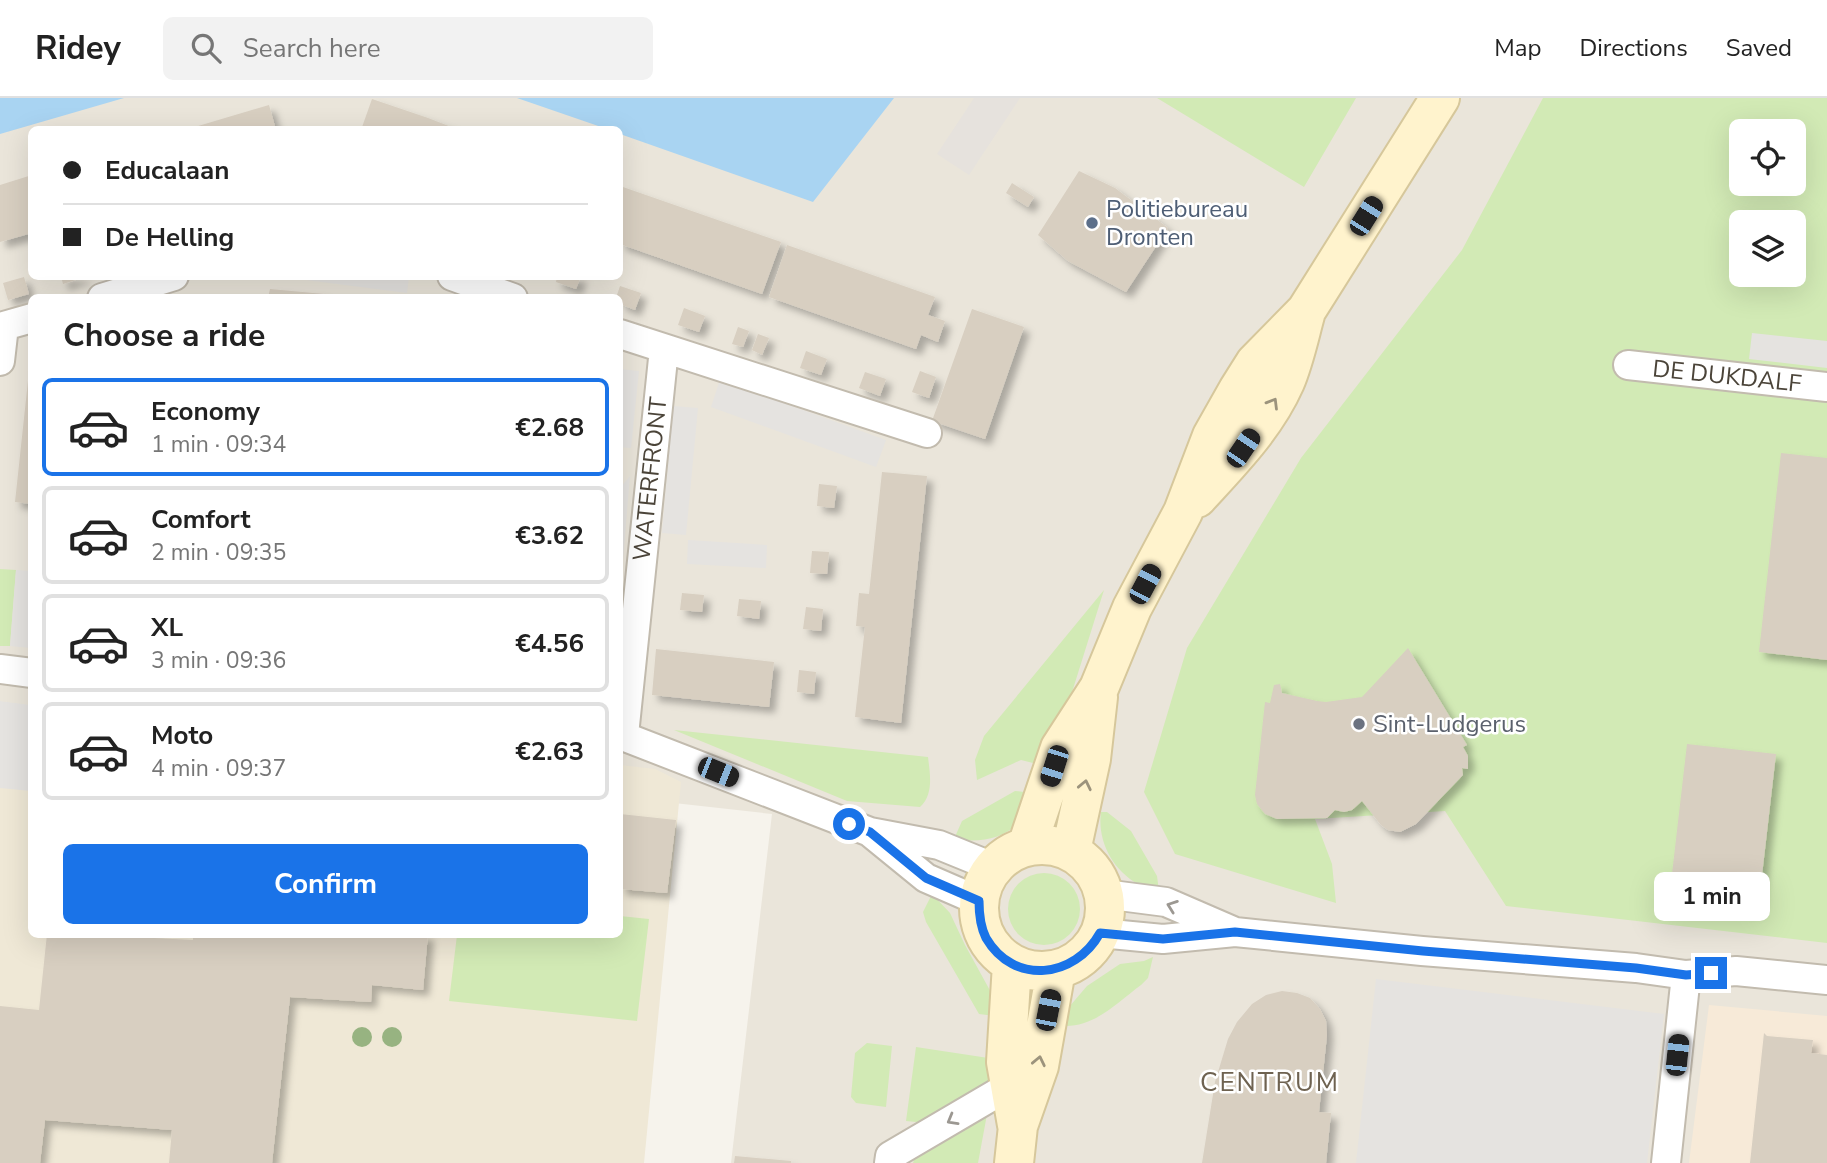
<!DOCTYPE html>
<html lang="en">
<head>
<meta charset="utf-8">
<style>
	:root { --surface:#fff; --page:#f2f2f2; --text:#222; --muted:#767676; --line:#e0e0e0; --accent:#1a73e8 }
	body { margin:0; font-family:"Nunito Sans",sans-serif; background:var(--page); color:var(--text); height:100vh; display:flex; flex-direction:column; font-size:26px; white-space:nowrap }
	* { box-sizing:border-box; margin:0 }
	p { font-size:23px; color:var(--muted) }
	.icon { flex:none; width:38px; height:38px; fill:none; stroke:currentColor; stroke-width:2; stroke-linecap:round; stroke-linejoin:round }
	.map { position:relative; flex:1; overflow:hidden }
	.drawer { position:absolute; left:28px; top:196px; width:595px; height:644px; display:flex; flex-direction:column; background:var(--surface); border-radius:10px; box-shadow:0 7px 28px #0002 }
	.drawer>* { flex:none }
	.hud { position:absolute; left:28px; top:28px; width:595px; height:154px; border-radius:10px; box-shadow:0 7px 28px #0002; display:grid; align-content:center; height:154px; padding:0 35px; background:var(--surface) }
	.buttons { position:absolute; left:1729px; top:21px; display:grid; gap:14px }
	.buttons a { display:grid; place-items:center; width:77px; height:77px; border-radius:10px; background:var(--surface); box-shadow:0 7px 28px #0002; font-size:35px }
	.end { position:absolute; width:32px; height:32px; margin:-16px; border:9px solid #1a73e8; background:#fff; box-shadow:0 0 0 4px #fff }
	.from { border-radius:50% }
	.bubble { position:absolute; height:49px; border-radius:10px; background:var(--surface); box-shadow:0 7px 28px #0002; font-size:23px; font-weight:700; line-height:49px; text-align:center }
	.car { position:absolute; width:21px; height:42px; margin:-21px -10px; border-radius:9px; box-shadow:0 0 5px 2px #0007; background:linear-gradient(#222 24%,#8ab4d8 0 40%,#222 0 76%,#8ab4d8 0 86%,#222 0) }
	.hud b { display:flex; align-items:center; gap:24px; height:66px; font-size:26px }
	.hud b+b { border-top:2px solid var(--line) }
	.hud i { width:18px; height:18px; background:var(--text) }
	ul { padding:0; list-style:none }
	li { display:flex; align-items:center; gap:21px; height:98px; margin:0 14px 10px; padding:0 21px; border:4px solid var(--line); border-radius:10px }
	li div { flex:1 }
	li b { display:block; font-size:26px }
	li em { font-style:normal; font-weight:700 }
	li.active { border-color:var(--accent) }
	li>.icon { width:63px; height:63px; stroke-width:1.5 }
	h2 { padding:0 35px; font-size:32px; line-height:84px }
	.action { display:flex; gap:14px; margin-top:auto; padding:14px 35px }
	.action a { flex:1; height:80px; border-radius:10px; background:var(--accent); color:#fff; font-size:28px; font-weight:700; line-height:80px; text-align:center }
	header { display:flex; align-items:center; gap:42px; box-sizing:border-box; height:98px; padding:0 35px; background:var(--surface); border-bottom:2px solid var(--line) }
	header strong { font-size:33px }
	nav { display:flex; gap:38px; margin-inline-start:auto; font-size:24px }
	.search { width:490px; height:63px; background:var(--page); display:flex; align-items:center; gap:18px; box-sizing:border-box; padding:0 24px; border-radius:10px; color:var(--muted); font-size:26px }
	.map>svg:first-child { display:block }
	.residential { fill:#eae5da; fill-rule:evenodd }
	.commercial { fill:#f7ead8 }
	.industrial { fill:#e6e2dd }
	.education { fill:#efe8d6 }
	.green { fill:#d2eab5; fill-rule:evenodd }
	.parking { fill:#e5e3e0 }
	.water { fill:#a9d4f2 }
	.building { fill:#d8cfc1; filter:url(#shadow) }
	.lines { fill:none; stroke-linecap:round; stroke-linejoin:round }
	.street-casing { stroke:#c2bbae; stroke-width:32 }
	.secondary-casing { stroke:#d6c79b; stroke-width:42 }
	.street { stroke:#fff; stroke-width:28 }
	.secondary { stroke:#fff3cd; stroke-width:38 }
	.tree { fill:#97b381 }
	.oneway { stroke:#9c937c }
	.oneway2 { stroke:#9c9892 }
	.route { stroke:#1a73e8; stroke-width:9 }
	.service-dot { fill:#5c6f8a; stroke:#fff; stroke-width:2.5 }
	.worship-dot { fill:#6b7280; stroke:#fff; stroke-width:2.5 }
	.labels { text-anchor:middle; stroke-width:5; stroke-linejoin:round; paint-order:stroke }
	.service-label { font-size:24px; fill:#4e5e75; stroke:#fff; text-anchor:start }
	.street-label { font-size:24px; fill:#4b4439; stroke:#fff }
	.worship-label { font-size:24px; fill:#5b616d; stroke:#fff; text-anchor:start }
	.neighbourhood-label { font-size:26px; letter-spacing:2px; fill:#6e6250; stroke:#fff }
</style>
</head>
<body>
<header>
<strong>Ridey</strong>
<div class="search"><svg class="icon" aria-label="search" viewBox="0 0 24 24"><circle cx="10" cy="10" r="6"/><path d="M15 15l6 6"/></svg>Search here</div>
<nav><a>Map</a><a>Directions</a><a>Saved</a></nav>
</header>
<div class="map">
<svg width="1827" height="1065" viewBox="0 0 1827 1065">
	<defs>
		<filter id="shadow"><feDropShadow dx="6" dy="6" stdDeviation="3.5" flood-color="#0004"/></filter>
	</defs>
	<rect width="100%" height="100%" fill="#f6f3ec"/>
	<path class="residential" d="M0,0H1827V1065H731L772,716L620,699V200H32L31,634L0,631ZM32,32H620V178H32ZM1741,33H1794V86H1741ZM1741,124H1794V177H1741Z"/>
	<path class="commercial" d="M1709,907L1827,918V1065H1689Z"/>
	<path class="industrial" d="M974,0H1020L969,77L937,56Z"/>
	<path class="education" d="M0,603L31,607L32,836H620V667L655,671L681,684L644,1065H0Z"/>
	<path class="green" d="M1157,0H1356L1304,89Z
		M1543,0H1827V845L1506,808L1445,713L1315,721L1332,766L1336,805L1175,756L1144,694L1187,550L1301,360L1462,152ZM1741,33H1794V86H1741ZM1741,124H1794V177H1741Z
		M0,471L16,472L10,548H0Z
		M1104,492L1068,607L1041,667L1021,662L977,682L975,662L984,638Z
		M674,632L928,659C930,676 934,696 920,709L847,703Z
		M1015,693L1033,695C1029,703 1026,714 1021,721C1006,742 978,745 954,741L962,723Z
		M1101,714H1107L1131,733L1157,778L1159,793C1153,791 1144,789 1138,786C1112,772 1097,742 1101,714Z
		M1008 811a36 36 0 1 1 72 0a36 36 0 1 1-72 0Z
		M932,796L950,815L965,847L993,898L995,918L979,916L926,824L923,814Z
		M620,818L649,821L637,923L449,903L457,837L620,836Z
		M1153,859L1148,880L1141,887C1118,904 1095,929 1064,928L1069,909L1087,888L1120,866L1144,863Z
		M867,945L892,948L886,1009L856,1005L851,999L855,955Z
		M916,949L995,961L993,983L926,1025L906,1023Z
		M988,1011L978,1065H913L914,1062Z"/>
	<path class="parking" d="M275,178H409V179L407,195Z
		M1752,235L1827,243V270L1749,261Z
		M620,271L639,273L631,350L620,349Z
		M720,282L886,342L876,369L711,309Z
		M673,308L698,310L686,437L662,435Z
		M630,378L620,498V390Z
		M688,442L767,447L766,470L687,466Z
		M16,472L31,473V550L10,548Z
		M0,603L31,607V693L0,690Z
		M1376,881L1664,916L1647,1065H1356Z"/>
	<path class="water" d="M0,0H124L0,36Z
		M517,0H894L813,104L620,36V32L607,31Z"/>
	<path class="building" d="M372,1L428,20L459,32H361Z
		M269,7L276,32H188V31Z
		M1079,73L1115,90L1168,130L1126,194L1068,163L1038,137Z
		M32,77V135L0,144V87Z
		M1012,85L1034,99L1028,109L1006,95Z
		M620,88L781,144L762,196L620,146Z
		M787,147L935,199L928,217L945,223L938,244L921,237L916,251L769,199Z
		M61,178H85V179L63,186Z
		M557,178H581L576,191L556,184Z
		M24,179L29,196L8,202L3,185Z
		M620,188L641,195L635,212L620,206V200H616Z
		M270,191L324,196V200H268Z
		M684,210L705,218L699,234L678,227Z
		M972,211L1024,229L985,341L932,323Z
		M738,229L749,233L743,249L732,246Z
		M758,236L769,240L762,257L752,252Z
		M806,253L827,261L821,277L800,270Z
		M30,264L32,265V406L15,404Z
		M920,273L936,279L929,300L912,294Z
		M865,274L886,281L880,298L859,290Z
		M1781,355L1827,360V562L1759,554Z
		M882,374L927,378L901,625L855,619L865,529L856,528L859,495L869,496Z
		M819,386L837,388L834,410L817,408Z
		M812,453L829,454L827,476L810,475Z
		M682,495L704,497L702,514L680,512Z
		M739,501L761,503L759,521L737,518Z
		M806,509L823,511L821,533L803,531Z
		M1408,550L1467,647L1463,649L1468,658V671L1462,670L1463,677L1416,726L1400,734L1388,732L1381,727L1362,703L1352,712L1344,714L1335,712L1327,720L1277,721L1265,716L1257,706L1255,697L1265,604L1270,605L1274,587L1280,586L1282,595L1317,603L1326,604L1362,599Z
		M656,551L774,564L769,609L652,597Z
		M799,572L816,574L814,596L797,594Z
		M1687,646L1776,656L1758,812L1669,802Z
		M620,716L676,722L667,795L620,791Z
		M47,836H154L153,840L193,842V836H428L423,892L372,887L371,904L290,899L272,1065H169L172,1032L45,1022L40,1065H0V908L39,912Z
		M1282,893L1297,895L1310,900L1320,911L1326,923L1327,937L1319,1014L1331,1015L1326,1065H1202L1215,984L1228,941L1237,924L1252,906L1266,897Z
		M1764,935L1767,938L1813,942L1811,955L1827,957V1065H1750Z
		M735,1058L791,1063V1065H734Z"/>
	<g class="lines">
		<g class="street-casing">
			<path id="street" d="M452,178L513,200
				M102,200L174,178
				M0,229L32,220
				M620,236L927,335
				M0,263L4,228
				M1628,267L1827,289
				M0,571L32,575
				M620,637L870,734L939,747L993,769
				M624,637L664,251
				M872,736L926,780L979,803
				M1104,796L1166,804L1233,833
				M1100,835L1163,841L1235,834L1422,853L1636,870L1686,877L1736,873L1827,882
				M889,1065L890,1058L1011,987
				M1666,1065L1686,877"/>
		</g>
		<g class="secondary-casing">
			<path id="secondary" d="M1197,400C1229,365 1265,329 1285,284C1294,263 1299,239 1305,217
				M979 810a63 63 0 1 1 126 0a63 63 0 1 1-126 0Z
				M1027,748L1060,650L1099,590L1132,510L1183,414L1212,338L1238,292L1255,265L1306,213L1440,0
				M1071,753L1091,661L1098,599
				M1012,866L1006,964L1017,1027
				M1014,1065L1018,1028L1039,968L1056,872"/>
		</g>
		<use href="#street" class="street"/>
		<use href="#secondary" class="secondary"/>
	</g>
	<g class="tree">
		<circle cx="362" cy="939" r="10"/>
		<circle cx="392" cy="939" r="10"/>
	</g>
	<defs><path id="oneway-chevron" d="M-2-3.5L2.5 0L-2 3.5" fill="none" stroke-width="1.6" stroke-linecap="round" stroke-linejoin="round" transform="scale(1.75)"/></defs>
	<g class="oneway">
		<use href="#oneway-chevron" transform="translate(1273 305) rotate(-59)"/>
		<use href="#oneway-chevron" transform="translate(1085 687) rotate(-78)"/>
		<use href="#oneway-chevron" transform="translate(1039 963) rotate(-78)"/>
	</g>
	<g class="oneway2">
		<use href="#oneway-chevron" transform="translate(1172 808) rotate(-160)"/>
		<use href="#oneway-chevron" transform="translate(952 1022) rotate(150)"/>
	</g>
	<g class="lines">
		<path class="route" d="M849,726L870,734L926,780L979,803C979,816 980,828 986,840C1014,888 1075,880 1100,835L1163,841L1235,834L1423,853L1636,870L1686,877L1711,875"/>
	</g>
	<circle class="service-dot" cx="1092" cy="125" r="7"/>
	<circle class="worship-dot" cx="1359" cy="626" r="7"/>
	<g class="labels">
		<g class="service-label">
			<text x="1106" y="119">Politiebureau<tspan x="1106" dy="28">Dronten</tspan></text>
		</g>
		<g class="street-label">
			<text transform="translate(1727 278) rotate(6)" y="8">DE DUKDALF</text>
			<text transform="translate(650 381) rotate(-84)" y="8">WATERFRONT</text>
		</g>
		<g class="worship-label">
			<text x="1373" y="634">Sint-Ludgerus</text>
		</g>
		<g class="neighbourhood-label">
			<text x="1270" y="993">CENTRUM</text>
		</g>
	</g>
</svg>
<div class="buttons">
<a><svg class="icon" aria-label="locate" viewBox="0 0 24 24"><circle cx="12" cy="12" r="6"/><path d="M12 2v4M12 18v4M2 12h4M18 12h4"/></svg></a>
<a><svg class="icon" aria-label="layers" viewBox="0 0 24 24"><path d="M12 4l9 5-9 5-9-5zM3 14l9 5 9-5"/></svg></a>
</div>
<i class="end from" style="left:849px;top:726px"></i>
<i class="end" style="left:1711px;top:875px"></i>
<div class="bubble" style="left:1654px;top:774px;width:116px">1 min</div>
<i class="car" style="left:1366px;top:118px;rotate:32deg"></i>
<i class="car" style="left:1243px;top:350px;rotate:34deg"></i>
<i class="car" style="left:1145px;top:486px;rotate:28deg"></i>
<i class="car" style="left:1054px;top:668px;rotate:198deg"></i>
<i class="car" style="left:718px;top:674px;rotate:112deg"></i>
<i class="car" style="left:1048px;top:912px;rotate:11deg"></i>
<i class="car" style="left:1677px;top:957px;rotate:6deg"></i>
<div class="hud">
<b><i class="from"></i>Educalaan</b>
<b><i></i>De Helling</b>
</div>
<section class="drawer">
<h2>Choose a ride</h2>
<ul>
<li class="active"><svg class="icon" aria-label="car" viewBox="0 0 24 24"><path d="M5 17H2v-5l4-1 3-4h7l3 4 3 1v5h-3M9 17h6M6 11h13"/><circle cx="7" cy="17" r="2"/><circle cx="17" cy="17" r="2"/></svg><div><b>Economy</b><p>1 min · 09:34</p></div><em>€2.68</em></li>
<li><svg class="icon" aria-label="car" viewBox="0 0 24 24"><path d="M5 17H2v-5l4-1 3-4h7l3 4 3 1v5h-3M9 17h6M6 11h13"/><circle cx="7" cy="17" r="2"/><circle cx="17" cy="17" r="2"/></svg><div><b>Comfort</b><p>2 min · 09:35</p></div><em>€3.62</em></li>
<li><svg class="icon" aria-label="car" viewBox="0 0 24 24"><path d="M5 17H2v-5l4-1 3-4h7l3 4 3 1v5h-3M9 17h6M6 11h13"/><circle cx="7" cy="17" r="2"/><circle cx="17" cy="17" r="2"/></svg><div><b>XL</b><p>3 min · 09:36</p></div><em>€4.56</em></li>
<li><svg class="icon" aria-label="car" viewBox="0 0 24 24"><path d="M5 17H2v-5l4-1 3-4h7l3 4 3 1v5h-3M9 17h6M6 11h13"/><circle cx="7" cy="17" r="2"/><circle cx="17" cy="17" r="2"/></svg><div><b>Moto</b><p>4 min · 09:37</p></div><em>€2.63</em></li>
</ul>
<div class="action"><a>Confirm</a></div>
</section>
</div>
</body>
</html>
